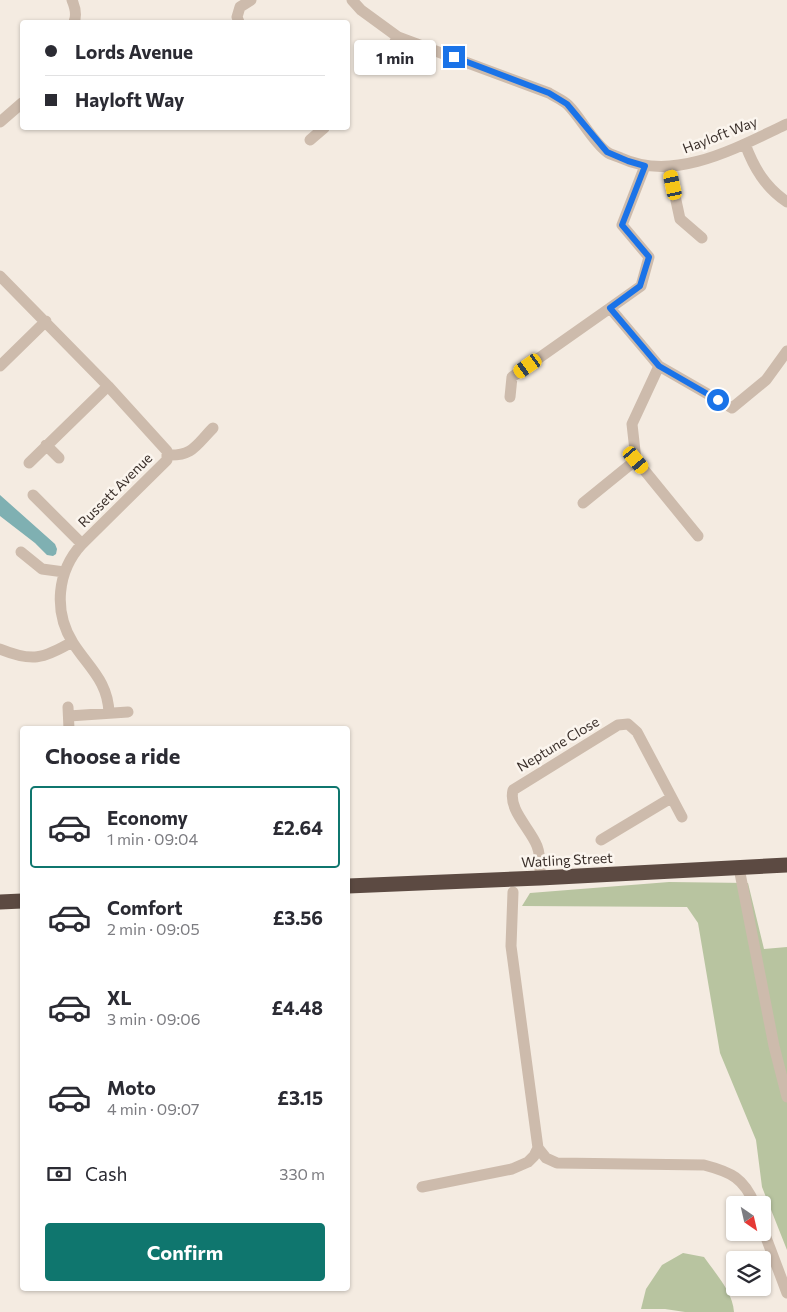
<!DOCTYPE html>
<html lang="en">
<head>
<meta charset="utf-8">
<style>
	:root { --surface:#fff; --page:#f2f2f3; --text:#2b2b33; --muted:#7c7c81; --line:#e1e1e2; --accent:#0f766e }
	body { margin:0; font-family:Commissioner,sans-serif; background:var(--page); color:var(--text); height:100vh; display:flex; flex-direction:column; font-size:19px; white-space:nowrap }
	* { box-sizing:border-box; margin:0 }
	p { font-size:16px; color:var(--muted) }
	.icon { flex:none; width:28px; height:28px; fill:none; stroke:currentColor; stroke-width:2; stroke-linecap:round; stroke-linejoin:round }
	.map { position:relative; flex:1; overflow:hidden }
	.drawer { position:absolute; left:20px; top:726px; width:330px; height:565px; display:flex; flex-direction:column; background:var(--surface); border-radius:5px; box-shadow:0 1px 4px #0004 }
	.drawer>* { flex:none }
	.banner { position:absolute; left:20px; top:20px; width:330px; height:110px; border-radius:5px; box-shadow:0 1px 4px #0004; display:grid; align-content:center; height:110px; padding:0 25px; background:var(--surface) }
	.needle { width:32px; rotate:146deg }
	.fabs { position:absolute; left:726px; top:1196px; display:grid; gap:10px }
	.fabs a { display:grid; place-items:center; width:45px; height:45px; border-radius:5px; background:var(--surface); box-shadow:0 1px 4px #0004; font-size:25px }
	.end { position:absolute; width:22px; height:22px; margin:-11px; border:6px solid #1a73e8; background:#fff; box-shadow:0 0 0 2px #fff }
	.from { border-radius:50% }
	.bubble { position:absolute; height:35px; border-radius:5px; background:var(--surface); box-shadow:0 1px 4px #0004; font-size:16px; font-weight:700; line-height:35px; text-align:center }
	.car { position:absolute; width:15px; height:30px; margin:-15px -8px; border-radius:6px; box-shadow:0 0 4px 1px #0007; background:linear-gradient(#f5c518 24%,#345 0 40%,#f5c518 0 76%,#345 0 86%,#f5c518 0) }
	.banner b { display:flex; align-items:center; gap:18px; height:48px; font-size:19px }
	.banner b+b { border-top:1px solid var(--line) }
	.banner i { width:12px; height:12px; background:var(--text) }
	ul { padding:0; list-style:none }
	li { display:flex; align-items:center; gap:15px; height:82px; margin:0 10px 8px; padding:0 15px; border:2px solid transparent; border-radius:5px }
	li div { flex:1 }
	li b { display:block; font-size:19px }
	li em { font-style:normal; font-weight:700 }
	li.current { border-color:var(--accent) }
	li>.icon { width:45px; height:45px; stroke-width:1.5 }
	h2 { padding:0 25px; font-size:22px; line-height:60px }
	.pay { display:flex; align-items:center; gap:12px; height:55px; padding:0 25px; font-size:19px }
	.pay p { margin-inline-start:auto }
	.cta { display:flex; gap:10px; margin-top:auto; padding:10px 25px }
	.cta a { flex:1; height:58px; border-radius:5px; background:var(--accent); color:#fff; font-size:20px; font-weight:700; line-height:58px; text-align:center }
	.map>svg:first-child { display:block }
	.green { fill:#b8c4a0 }
	.water { fill:#7fb0b2 }
	.lines { fill:none; stroke-linecap:round; stroke-linejoin:round }
	.minor { stroke:#cdbbac; stroke-width:11 }
	.highway { stroke:#5c4a42; stroke-width:15 }
	.route { stroke:#1a73e8; stroke-width:6 }
	.labels { text-anchor:middle; stroke-width:5; stroke-linejoin:round; paint-order:stroke }
	.street-label { font-size:14px; fill:#3b302b; stroke:#fbf5ee }
</style>
</head>
<body>
<div class="map">
<svg width="787" height="1312" viewBox="0 0 787 1312">
	<rect width="100%" height="100%" fill="#f4ebe1"/>
	<path class="green" d="M669,882L748,883L764,949L787,947V1250L762,1187L756,1140L720,1053L698,923L687,907L522,906L530,893Z
		M683,1253L704,1257C715,1273 733,1292 734,1312H685L665,1309H641L646,1289L662,1265Z"/>
	<path class="water" d="M0,495L55,544L57,549L56,554L53,556L47,555L35,543L0,516Z"/>
	<g class="lines">
		<path class="minor" d="M72,0C75,7 77,15 74,22
			M352,0L361,10L398,37L549,93C555,97 563,100 568,105C581,118 593,142 607,152C611,155 617,156 621,158C675,183 738,147 787,124
			M239,22L237,17L240,7L251,0
			M388,53L398,37
			M0,122L22,103
			M310,140L324,128
			M745,144C754,168 765,187 787,202
			M645,166L622,225L649,257L641,286L610,308L659,366L732,408L766,380L787,351
			M669,168L680,219L702,238
			M0,276L108,386L167,451V460L82,544C57,571 53,611 73,643C89,668 108,681 109,713
			M0,366L46,321
			M659,366L632,424L636,460L698,536
			M510,397L512,377L610,308
			M46,445L59,458
			M168,455C193,456 196,445 213,428
			M29,463L108,386
			M33,495L82,544
			M583,503L636,460
			M21,552L42,569L64,572
			M0,649C32,662 43,659 72,642
			M68,707L69,729
			M69,716L128,712
			M601,840L671,798
			M739,868L774,1046L787,1097
			M540,878C540,868 541,856 537,846C530,828 508,810 513,790L618,725L628,724L637,732L682,817
			M538,1148L546,1158L557,1163L704,1165C731,1172 744,1178 755,1205
			M422,1187L512,1169L528,1162L534,1156L538,1148L511,946L513,892
			M762,1227L787,1293"/>
		<path class="highway" d="M348,886L540,878L787,865
			M0,902L22,901"/>
	</g>
	<g class="lines">
		<path class="route" d="M454,57L549,93L567,104L607,152L628,161L645,166L622,225L649,257L640,286L610,308L659,366L718,400"/>
	</g>
	<g class="labels">
		<g class="street-label">
			<text transform="translate(720 135) rotate(-21)" y="5">Hayloft Way</text>
			<text transform="translate(115 490) rotate(-45)" y="5">Russett Avenue</text>
			<text transform="translate(558 744) rotate(-31)" y="5">Neptune Close</text>
			<text transform="translate(567 860) rotate(-3)" y="5">Watling Street</text>
		</g>
	</g>
</svg>
<div class="fabs">
<a><svg class="needle" viewBox="-14 -14 28 28"><path d="M0-13l5 13h-10z" fill="#e53935"/><path d="M0 13l5-13h-10z" fill="#7c7c81"/></svg></a>
<a><svg class="icon" aria-label="layers" viewBox="0 0 24 24"><path d="M12 4l9 5-9 5-9-5zM3 14l9 5 9-5"/></svg></a>
</div>
<i class="end from" style="left:718px;top:400px"></i>
<i class="end" style="left:454px;top:57px"></i>
<div class="bubble" style="left:354px;top:40px;width:82px">1 min</div>
<i class="car" style="left:673px;top:185px;rotate:348deg"></i>
<i class="car" style="left:528px;top:366px;rotate:235deg"></i>
<i class="car" style="left:636px;top:460px;rotate:140deg"></i>
<div class="banner">
<b><i class="from"></i>Lords Avenue</b>
<b><i></i>Hayloft Way</b>
</div>
<section class="drawer">
<h2>Choose a ride</h2>
<ul>
<li class="current"><svg class="icon" aria-label="car" viewBox="0 0 24 24"><path d="M5 17H2v-5l4-1 3-4h7l3 4 3 1v5h-3M9 17h6M6 11h13"/><circle cx="7" cy="17" r="2"/><circle cx="17" cy="17" r="2"/></svg><div><b>Economy</b><p>1 min · 09:04</p></div><em>£2.64</em></li>
<li><svg class="icon" aria-label="car" viewBox="0 0 24 24"><path d="M5 17H2v-5l4-1 3-4h7l3 4 3 1v5h-3M9 17h6M6 11h13"/><circle cx="7" cy="17" r="2"/><circle cx="17" cy="17" r="2"/></svg><div><b>Comfort</b><p>2 min · 09:05</p></div><em>£3.56</em></li>
<li><svg class="icon" aria-label="car" viewBox="0 0 24 24"><path d="M5 17H2v-5l4-1 3-4h7l3 4 3 1v5h-3M9 17h6M6 11h13"/><circle cx="7" cy="17" r="2"/><circle cx="17" cy="17" r="2"/></svg><div><b>XL</b><p>3 min · 09:06</p></div><em>£4.48</em></li>
<li><svg class="icon" aria-label="car" viewBox="0 0 24 24"><path d="M5 17H2v-5l4-1 3-4h7l3 4 3 1v5h-3M9 17h6M6 11h13"/><circle cx="7" cy="17" r="2"/><circle cx="17" cy="17" r="2"/></svg><div><b>Moto</b><p>4 min · 09:07</p></div><em>£3.15</em></li>
</ul>
<div class="pay"><svg class="icon" aria-label="cash" viewBox="0 0 24 24"><path d="M3 7h18v10H3z"/><circle cx="12" cy="12" r="2"/></svg>Cash<p>330 m</p></div>
<div class="cta"><a>Confirm</a></div>
</section>
</div>
</body>
</html>
